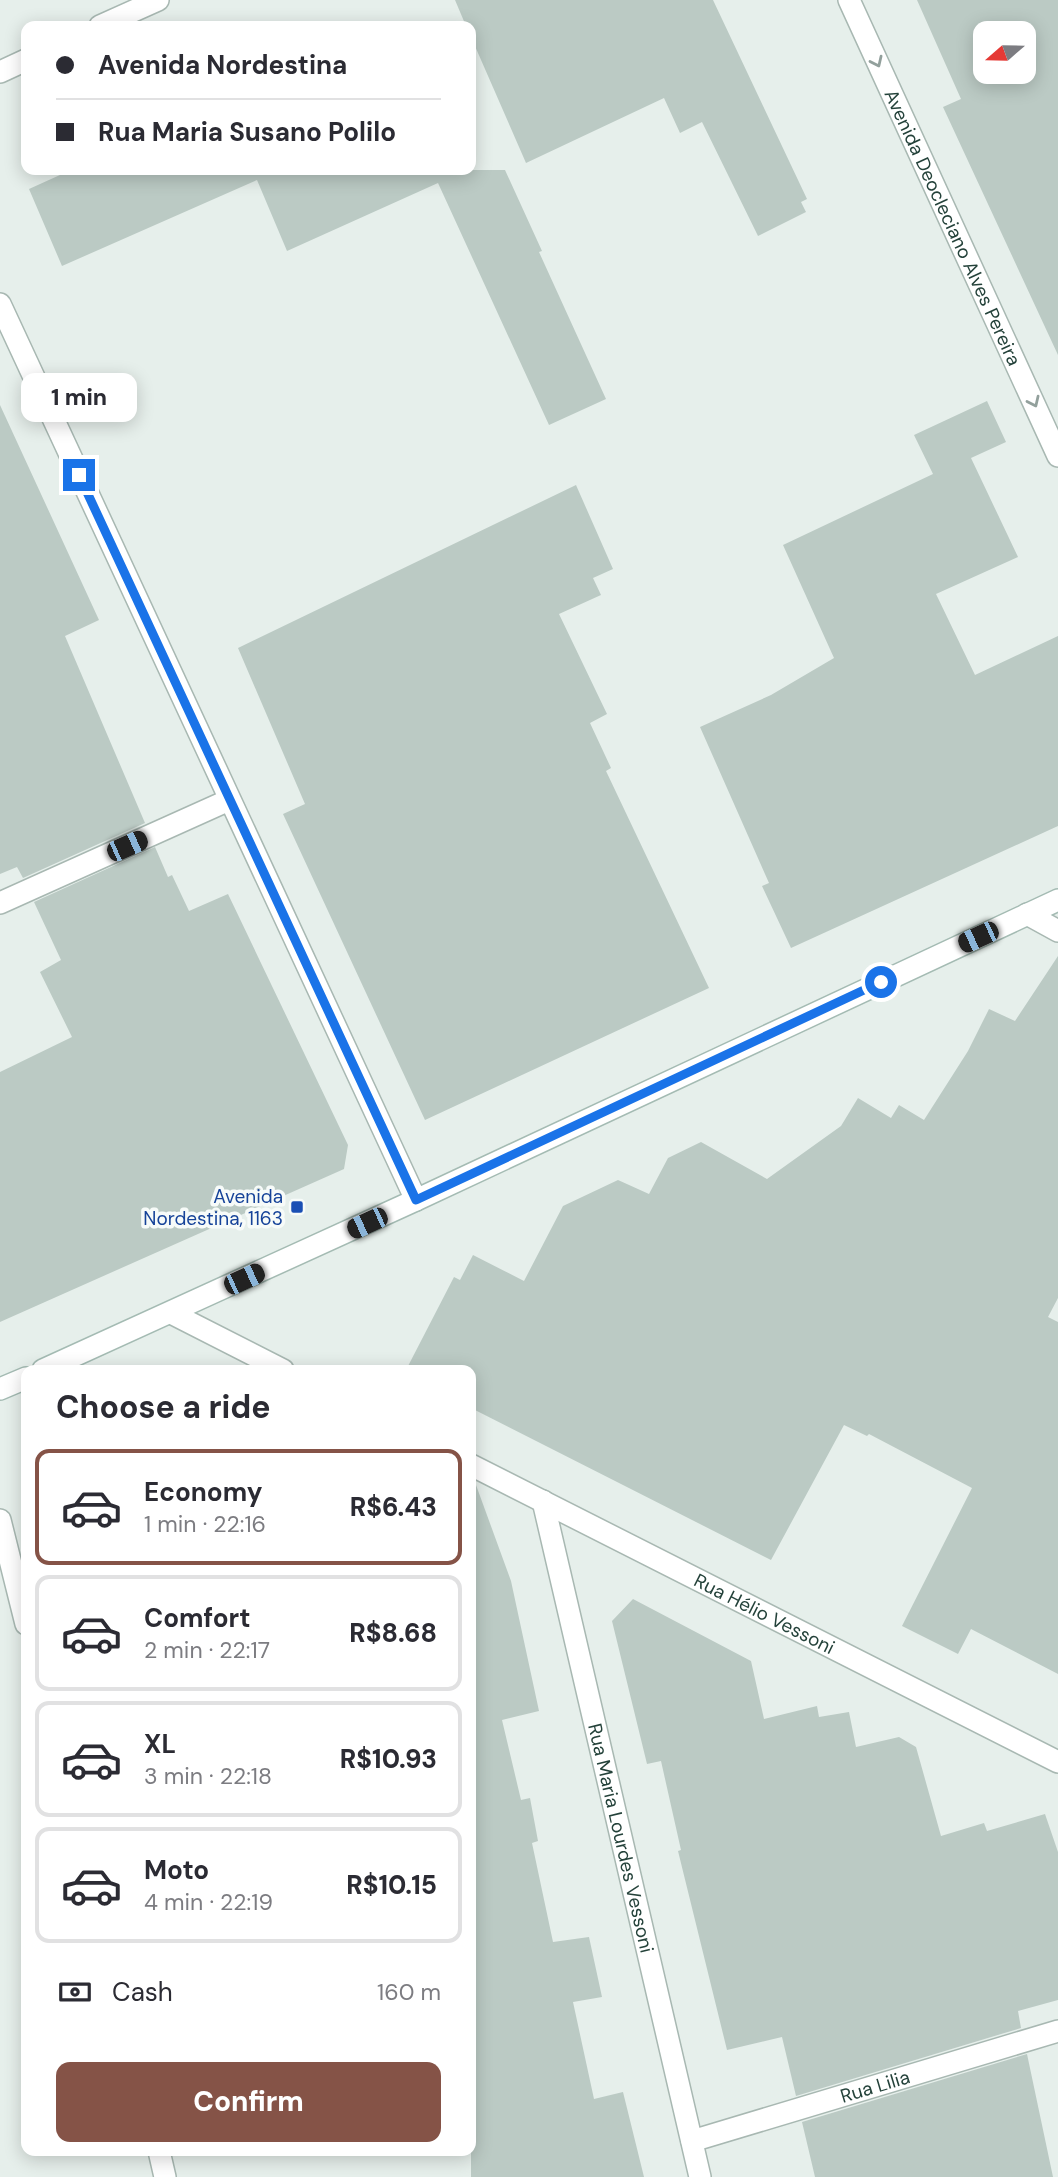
<!DOCTYPE html>
<html lang="en">
<head>
<meta charset="utf-8">
<style>
	:root { --surface:#fff; --page:#f2f2f3; --text:#2b2b33; --muted:#7c7c81; --line:#e1e1e2; --accent:#855347 }
	body { margin:0; font-family:"DM Sans",sans-serif; background:var(--page); color:var(--text); height:100vh; display:flex; flex-direction:column; font-size:26px; white-space:nowrap }
	* { box-sizing:border-box; margin:0 }
	p { font-size:23px; color:var(--muted) }
	.icon { flex:none; width:38px; height:38px; fill:none; stroke:currentColor; stroke-width:2; stroke-linecap:round; stroke-linejoin:round }
	.map { position:relative; flex:1; overflow:hidden }
	.side { position:absolute; left:21px; top:1365px; width:455px; height:791px; display:flex; flex-direction:column; background:var(--surface); border-radius:14px; box-shadow:0 4px 18px #0003 }
	.side>* { flex:none }
	.banner { position:absolute; left:21px; top:21px; width:455px; height:154px; border-radius:14px; box-shadow:0 4px 18px #0003; display:grid; align-content:center; height:154px; padding:0 35px; background:var(--surface) }
	.needle { width:46px; rotate:250deg }
	.buttons { position:absolute; left:973px; top:21px; display:grid; gap:14px }
	.buttons a { display:grid; place-items:center; width:63px; height:63px; border-radius:14px; background:var(--surface); box-shadow:0 4px 18px #0003; font-size:35px }
	.end { position:absolute; width:32px; height:32px; margin:-16px; border:9px solid #1a73e8; background:#fff; box-shadow:0 0 0 4px #fff }
	.from { border-radius:50% }
	.bubble { position:absolute; height:49px; border-radius:14px; background:var(--surface); box-shadow:0 4px 18px #0003; font-size:23px; font-weight:800; line-height:49px; text-align:center }
	.car { position:absolute; width:21px; height:42px; margin:-21px -10px; border-radius:9px; box-shadow:0 0 5px 2px #0007; background:linear-gradient(#222 24%,#8ab4d8 0 40%,#222 0 76%,#8ab4d8 0 86%,#222 0) }
	.banner b { display:flex; align-items:center; gap:24px; height:66px; font-size:26px }
	.banner b+b { border-top:2px solid var(--line) }
	.banner i { width:18px; height:18px; background:var(--text) }
	ul { padding:0; list-style:none }
	li { display:flex; align-items:center; gap:21px; height:116px; margin:0 14px 10px; padding:0 21px; border:4px solid var(--line); border-radius:14px }
	li div { flex:1 }
	li b { display:block; font-size:26px }
	li em { font-style:normal; font-weight:800 }
	li.active { border-color:var(--accent) }
	li>.icon { width:63px; height:63px; stroke-width:1.5 }
	h2 { padding:0 35px; font-size:32px; line-height:84px }
	.pay { display:flex; align-items:center; gap:18px; height:77px; padding:0 35px; font-size:26px }
	.pay p { margin-inline-start:auto }
	.primary-button { display:flex; gap:14px; margin-top:auto; padding:14px 35px }
	.primary-button a { flex:1; height:80px; border-radius:14px; background:var(--accent); color:#fff; font-size:28px; font-weight:800; line-height:80px; text-align:center }
	.map>svg:first-child { display:block }
	.building { fill:#bbcac4; fill-rule:evenodd }
	.lines { fill:none; stroke-linecap:round; stroke-linejoin:round }
	.minor-casing { stroke:#a8b8b2; stroke-width:24 }
	.secondary-casing { stroke:#a4bbb3; stroke-width:24 }
	.minor { stroke:#fff; stroke-width:21 }
	.secondary { stroke:#fff; stroke-width:21 }
	.oneway { stroke:#92a09c }
	.route { stroke:#1a73e8; stroke-width:9 }
	.transit-dot { fill:#1a4fb4; stroke:#f7fbf9; stroke-width:2.5 }
	.labels { text-anchor:middle; stroke-width:7; stroke-linejoin:round; paint-order:stroke }
	.street-label { font-size:19px; fill:#24423a; stroke:#f7fbf9 }
	.transit-label { font-size:19px; fill:#164399; stroke:#f7fbf9; text-anchor:end }
</style>
</head>
<body>
<div class="map">
<svg width="1058" height="2177" viewBox="0 0 1058 2177">
	<rect width="100%" height="100%" fill="#e6efeb"/>
	<path class="building" d="M455,0H713L807,199L801,202L806,212L758,236L702,122L680,133L664,98L526,163L471,37V26H466Z
		M917,0H1058V355L943,107L961,99ZM985,33H1024V72H985Z
		M71,170H505L542,251L539,252L606,399L549,425L438,183L287,251L257,180L62,266L29,189Z
		M987,401L1006,442L971,458L1018,557L936,594L975,675L1058,636V826L791,948L762,886L769,883L700,727L771,695L834,658L783,545L933,474L914,435Z
		M0,405L99,620L65,636L145,823L23,878L17,867L0,874Z
		M576,485L613,569L593,578L601,595L559,614L607,714L590,723L611,768L606,771L709,988L425,1120L283,814L305,804L238,648Z
		M155,847L168,877L172,875L189,911L228,894L348,1145L344,1169L0,1322V1072L72,1037L40,972L61,960L34,902Z
		M1058,956V1298L1048,1317L1058,1322V1674L971,1629L958,1654L902,1626L972,1488L869,1434L867,1436L844,1425L771,1560L471,1408V1370H406L454,1277L460,1280L473,1255L524,1281L563,1206L618,1180L649,1194L668,1158L701,1142L767,1179L841,1126L858,1098L891,1118L899,1105L924,1120L968,1051L989,1009L1015,1021Z
		M476,1485L511,1581L539,1711L502,1720L521,1800L530,1798L538,1841L532,1843L553,1942L589,1937L602,1997L573,2002L594,2099L623,2092L644,2177H471V1486Z
		M633,1599L751,1661L764,1719L817,1706L819,1717L849,1712L856,1747L899,1737L916,1747L941,1836L984,1823L987,1831L1045,1814L1058,1852V2000L1018,2011L1021,2028L796,2096L782,2037L727,2050L678,1851L681,1850L661,1761L647,1764L612,1621Z
		M1027,2054L1053,2177H815L802,2122Z"/>
	<g class="lines">
		<g class="minor-casing">
			<g id="minor">
				<path id="s1" d="M849,0L1058,456"/>
				<path d="M100,26L158,0"/>
				<path d="M0,72L26,60"/>
				<path d="M0,304L416,1200"/>
				<path d="M0,903L229,800"/>
				<path d="M1027,914L1058,931"/>
				<path d="M171,1313L283,1370"/>
				<path id="s2" d="M471,1465L1058,1762"/>
				<path id="s3" d="M543,1501L700,2177"/>
				<path d="M0,1520L26,1624"/>
				<path id="s4" d="M692,2141L1058,2031"/>
				<path d="M159,2151L165,2177"/>
			</g>
		</g>
		<g class="secondary-casing">
			<path id="secondary" d="M43,1370L416,1200L1058,900
				M0,1389L26,1378"/>
		</g>
		<use href="#minor" class="minor"/>
		<use href="#secondary" class="secondary"/>
	</g>
	<defs><path id="oneway-chevron" d="M-2-3.5L2.5 0L-2 3.5" fill="none" stroke-width="1.6" stroke-linecap="round" stroke-linejoin="round" transform="scale(1.75)"/></defs>
	<g class="oneway">
		<use href="#oneway-chevron" transform="translate(877 62) rotate(65)"/>
		<use href="#oneway-chevron" transform="translate(1034 402) rotate(65)"/>
	</g>
	<g class="lines">
		<path class="route" d="M79,475L416,1200L881,982"/>
	</g>
	<rect class="transit-dot" x="290" y="1200" width="14" height="14" rx="3.5"/>
	<g class="labels">
		<g class="street-label">
			<text dy="7" stroke="none"><textPath href="#s1" startOffset="250">Avenida Deocleciano Alves Pereira</textPath></text>
			<text dy="7" stroke="none"><textPath href="#s2" startOffset="329">Rua Hélio Vessoni</textPath></text>
			<text dy="7" stroke="none"><textPath href="#s3" startOffset="346">Rua Maria Lourdes Vessoni</textPath></text>
			<text dy="7" stroke="none"><textPath href="#s4" startOffset="191">Rua Lilia</textPath></text>
		</g>
		<g class="transit-label">
			<text x="283" y="1203">Avenida<tspan x="283" dy="22">Nordestina, 1163</tspan></text>
		</g>
	</g>
</svg>
<div class="buttons">
<a><svg class="needle" viewBox="-14 -14 28 28"><path d="M0-13l5 13h-10z" fill="#e53935"/><path d="M0 13l5-13h-10z" fill="#7c7c81"/></svg></a>
</div>
<i class="end from" style="left:881px;top:982px"></i>
<i class="end" style="left:79px;top:475px"></i>
<div class="bubble" style="left:21px;top:373px;width:116px">1 min</div>
<i class="car" style="left:127px;top:846px;rotate:66deg"></i>
<i class="car" style="left:978px;top:937px;rotate:245deg"></i>
<i class="car" style="left:367px;top:1223px;rotate:245deg"></i>
<i class="car" style="left:244px;top:1279px;rotate:65deg"></i>
<div class="banner">
<b><i class="from"></i>Avenida Nordestina</b>
<b><i></i>Rua Maria Susano Polilo</b>
</div>
<section class="side">
<h2>Choose a ride</h2>
<ul>
<li class="active"><svg class="icon" aria-label="car" viewBox="0 0 24 24"><path d="M5 17H2v-5l4-1 3-4h7l3 4 3 1v5h-3M9 17h6M6 11h13"/><circle cx="7" cy="17" r="2"/><circle cx="17" cy="17" r="2"/></svg><div><b>Economy</b><p>1 min · 22:16</p></div><em>R$6.43</em></li>
<li><svg class="icon" aria-label="car" viewBox="0 0 24 24"><path d="M5 17H2v-5l4-1 3-4h7l3 4 3 1v5h-3M9 17h6M6 11h13"/><circle cx="7" cy="17" r="2"/><circle cx="17" cy="17" r="2"/></svg><div><b>Comfort</b><p>2 min · 22:17</p></div><em>R$8.68</em></li>
<li><svg class="icon" aria-label="car" viewBox="0 0 24 24"><path d="M5 17H2v-5l4-1 3-4h7l3 4 3 1v5h-3M9 17h6M6 11h13"/><circle cx="7" cy="17" r="2"/><circle cx="17" cy="17" r="2"/></svg><div><b>XL</b><p>3 min · 22:18</p></div><em>R$10.93</em></li>
<li><svg class="icon" aria-label="car" viewBox="0 0 24 24"><path d="M5 17H2v-5l4-1 3-4h7l3 4 3 1v5h-3M9 17h6M6 11h13"/><circle cx="7" cy="17" r="2"/><circle cx="17" cy="17" r="2"/></svg><div><b>Moto</b><p>4 min · 22:19</p></div><em>R$10.15</em></li>
</ul>
<div class="pay"><svg class="icon" aria-label="cash" viewBox="0 0 24 24"><path d="M3 7h18v10H3z"/><circle cx="12" cy="12" r="2"/></svg>Cash<p>160 m</p></div>
<div class="primary-button"><a>Confirm</a></div>
</section>
</div>
</body>
</html>
